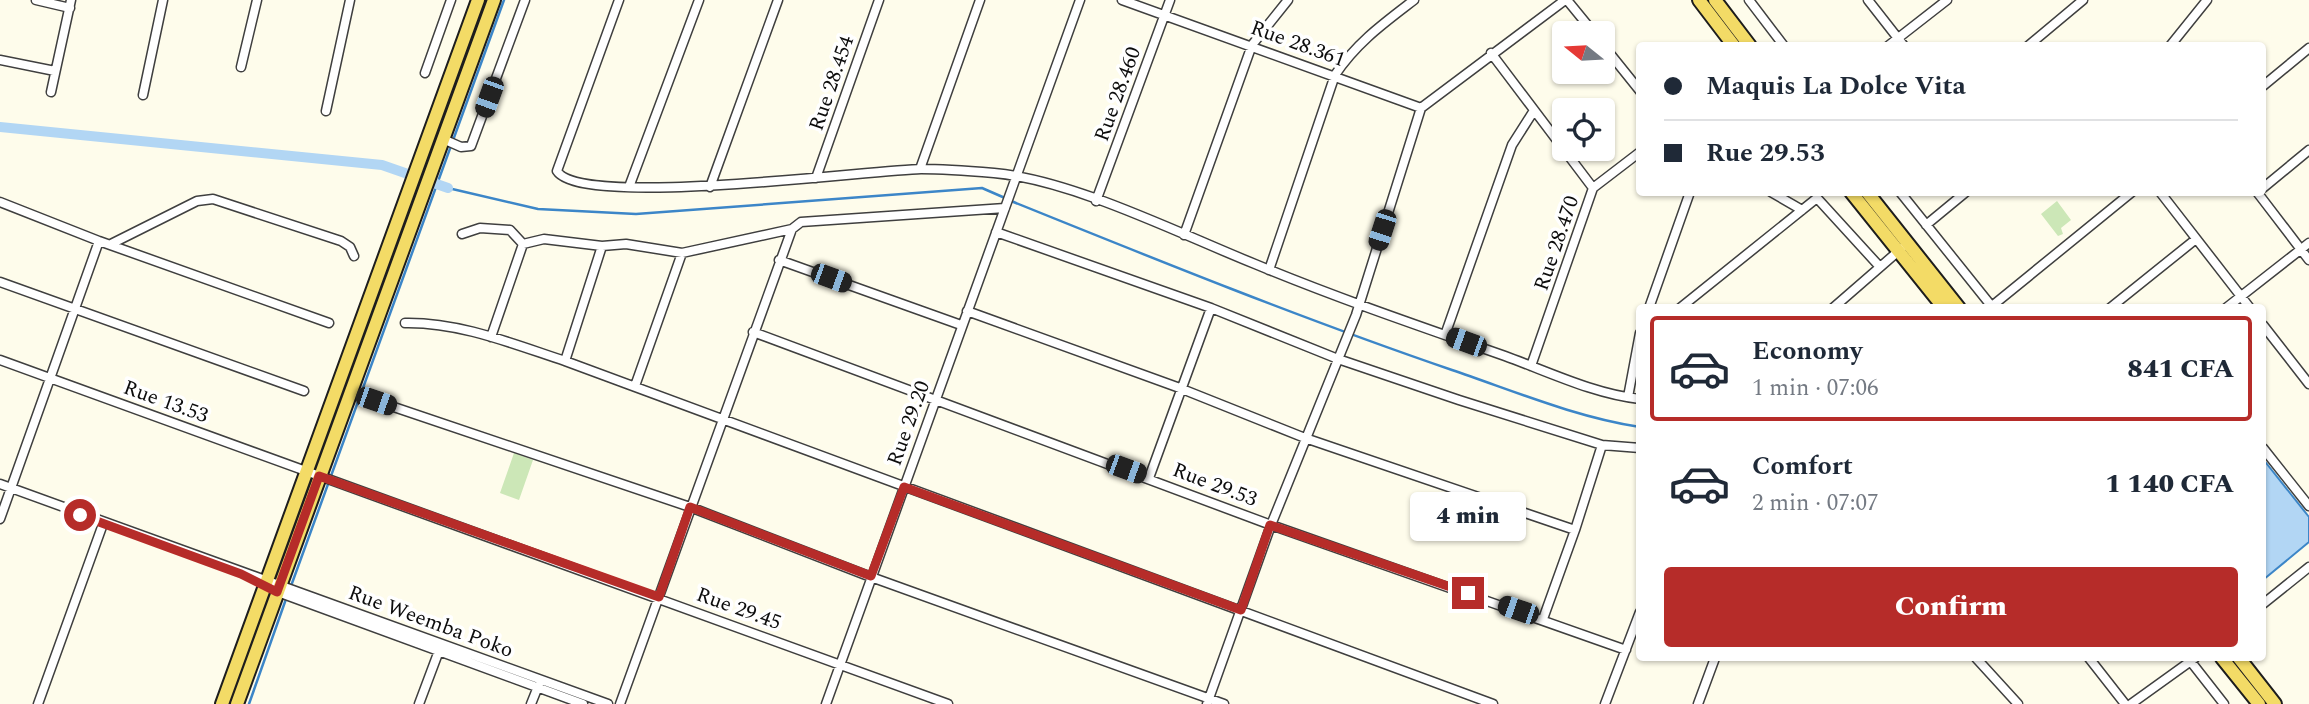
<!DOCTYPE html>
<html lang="en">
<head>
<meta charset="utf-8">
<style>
	:root { --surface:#fff; --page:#f6f6f7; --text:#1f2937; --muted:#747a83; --line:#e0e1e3; --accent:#b62c29 }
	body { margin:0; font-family:Spectral,serif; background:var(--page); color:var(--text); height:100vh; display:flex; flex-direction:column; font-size:26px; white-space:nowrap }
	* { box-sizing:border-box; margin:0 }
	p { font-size:23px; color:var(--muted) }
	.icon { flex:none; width:38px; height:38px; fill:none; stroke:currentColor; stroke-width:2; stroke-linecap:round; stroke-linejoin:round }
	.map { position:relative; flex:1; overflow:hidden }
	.drawer { position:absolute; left:1636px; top:304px; width:630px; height:357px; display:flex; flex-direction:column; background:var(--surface); border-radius:7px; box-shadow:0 2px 5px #0004 }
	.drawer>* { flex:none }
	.hud { position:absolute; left:1636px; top:42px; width:630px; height:154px; border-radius:7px; box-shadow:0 2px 5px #0004; display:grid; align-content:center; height:154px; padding:0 28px; background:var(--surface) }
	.needle { width:46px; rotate:288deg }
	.fabs { position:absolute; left:1552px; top:21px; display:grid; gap:14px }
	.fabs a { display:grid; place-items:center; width:63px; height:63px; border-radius:7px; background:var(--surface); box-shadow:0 2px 5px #0004; font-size:35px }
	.end { position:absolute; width:32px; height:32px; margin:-16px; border:9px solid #b62c29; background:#fff; box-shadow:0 0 0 4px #fff }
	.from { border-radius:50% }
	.bubble { position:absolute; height:49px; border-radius:7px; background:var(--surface); box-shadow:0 2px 5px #0004; font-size:23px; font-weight:800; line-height:49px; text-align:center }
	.car { position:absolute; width:21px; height:42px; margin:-21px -10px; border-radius:9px; box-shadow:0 0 5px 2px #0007; background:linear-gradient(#222 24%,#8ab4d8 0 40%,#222 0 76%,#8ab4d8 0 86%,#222 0) }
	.hud b { display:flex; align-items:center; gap:24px; height:66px; font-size:26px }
	.hud b+b { border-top:2px solid var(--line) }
	.hud i { width:18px; height:18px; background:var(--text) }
	ul { padding:12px 0 0; list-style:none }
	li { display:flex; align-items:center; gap:21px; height:105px; margin:0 14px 10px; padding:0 14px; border:4px solid transparent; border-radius:7px }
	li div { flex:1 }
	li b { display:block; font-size:26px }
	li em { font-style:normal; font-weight:800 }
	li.on { border-color:var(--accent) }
	li>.icon { width:63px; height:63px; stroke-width:1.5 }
	.cta { display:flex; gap:14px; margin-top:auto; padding:14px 28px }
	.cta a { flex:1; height:80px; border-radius:7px; background:var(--accent); color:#fff; font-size:28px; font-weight:800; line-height:80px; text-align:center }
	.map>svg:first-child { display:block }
	.green { fill:#cce7b7 }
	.water { fill:#b2d6f4; stroke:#3c86c8; stroke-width:2 }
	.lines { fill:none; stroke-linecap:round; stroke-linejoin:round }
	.stream { stroke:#3c86c8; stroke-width:2.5 }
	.canal { stroke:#b2d6f4; stroke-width:10 }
	.street-casing { stroke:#3f3f3f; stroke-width:11 }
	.primary-casing { stroke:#1d1d1d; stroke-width:16 }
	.street { stroke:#fff; stroke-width:8 }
	.primary { stroke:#f3db66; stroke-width:12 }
	.route { stroke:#b62c29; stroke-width:9 }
	.labels { text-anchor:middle; stroke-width:7; stroke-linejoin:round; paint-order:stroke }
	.street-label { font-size:21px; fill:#0c0c0c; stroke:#fff }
</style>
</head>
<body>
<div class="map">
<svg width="2309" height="704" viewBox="0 0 2309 704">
	<rect width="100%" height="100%" fill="#fefceb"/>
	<path class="green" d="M2057,201L2071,220L2061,228L2063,234L2058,236L2041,214Z
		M514,453L533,460L519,500L500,493Z"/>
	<path class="water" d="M2263,459L2309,517V542L2263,580Z"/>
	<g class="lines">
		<path class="stream" d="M448,188L538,209L636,214L982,188L1005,198
			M1011,201C1157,260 1303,319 1452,370C1514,391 1575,417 1640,427
			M291,586L504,0
			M249,704L286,599"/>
		<path class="canal" d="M0,127L382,165L448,188"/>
		<g class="street-casing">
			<path id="street" d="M36,0L70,8
				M619,0L557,171C580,209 869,170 921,169C945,169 970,171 994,173C1073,180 1180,234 1255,264C1337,298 1422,327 1505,356C1549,372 1594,394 1640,399
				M1122,0L1421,108
				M1567,0L1594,33
				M1749,0L1784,46
				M1868,0L1904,46
				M1603,45L1640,91
				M1888,46L1947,0
				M2028,46L2083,0
				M2170,46L2207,0
				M1491,53L1593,188
				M0,60L55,71
				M241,67L257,0
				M425,73L451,0
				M2263,86L2309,48
				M51,92L71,0
				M143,95L163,0
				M326,111L350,0
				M443,139L461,147L471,146L525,0
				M920,169L980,0
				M816,178L879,0
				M629,187L699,0
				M710,187L778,0
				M2263,188L2309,150
				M1771,192L1802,210
				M1900,192L1993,308
				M2160,192L2250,308
				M2257,192L2309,260
				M1096,201L1170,0
				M0,202L99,241L329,323
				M1926,225L1966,192
				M996,232L1211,308L1338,359L1459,400L1602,445L1640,448
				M462,234L480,228L510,230L523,244L491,337
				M1184,235L1252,45L1288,0
				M111,244L197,201L213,199L341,241L350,247L354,256
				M523,244L544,239L602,246L626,244L682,253L792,229
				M779,260L961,325
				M1269,270L1335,75C1356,43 1384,23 1414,0
				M0,282L304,391
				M1992,306L2132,192
				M1649,308L1690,192
				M1680,308L1817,198L1880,267
				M1833,308L1902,248
				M2110,308L2196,239
				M2226,308L2309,243
				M967,311L1177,387L1305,438L1575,530
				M405,323C460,322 513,344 565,361L1493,704
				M2263,325L2309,384
				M753,332L1271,525L1626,650
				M1445,335L1512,145L1533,112
				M0,360L948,704
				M565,361L602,246
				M1531,366L1593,188L1640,152
				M635,386L682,253
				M1628,397L1640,333
				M376,401L690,507L871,577L1224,704
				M2263,448L2309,506
				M1149,478L1211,308
				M0,484L608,704
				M0,519L99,241
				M275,591L583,704
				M2263,604L2309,567
				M1543,619L1575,530L1602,445
				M1976,658L2018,704
				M2089,658L2125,704
				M2188,658L2224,704
				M38,704L103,524
				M419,704L440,648
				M531,704L539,684
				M620,704L792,229L801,222L1005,208
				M826,704L1080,0
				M1207,704L1271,525L1356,315L1421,108L1565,0
				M1605,704L1640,612
				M1698,704L1715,658
				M2131,704L2195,658"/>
		</g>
		<g class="primary-casing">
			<path id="primary" d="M1699,0L1734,46
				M1715,0L1750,46
				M1851,192L1944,308
				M1867,192L1959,308
				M2222,658L2259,704
				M2239,658L2275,704
				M222,704L478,0
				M237,704L494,0"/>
		</g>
		<use href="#street" class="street"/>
		<use href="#primary" class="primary"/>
	</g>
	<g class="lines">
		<path class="route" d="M80,515L241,574L277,592L319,476L659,597L690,507L871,576L904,487L1241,610L1270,525L1468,593"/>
	</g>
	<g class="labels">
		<g class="street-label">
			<text transform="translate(1298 43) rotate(20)" y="7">Rue 28.361</text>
			<text transform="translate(831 83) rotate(-71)" y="7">Rue 28.454</text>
			<text transform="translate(1117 94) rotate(-70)" y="7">Rue 28.460</text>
			<text transform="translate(1556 243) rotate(-71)" y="7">Rue 28.470</text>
			<text transform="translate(166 401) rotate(20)" y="7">Rue 13.53</text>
			<text transform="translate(908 423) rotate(-70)" y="7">Rue 29.20</text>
			<text transform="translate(1215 484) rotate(21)" y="7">Rue 29.53</text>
			<text transform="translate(739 608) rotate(20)" y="7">Rue 29.45</text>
			<text transform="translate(431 621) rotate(20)" y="7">Rue Weemba Poko</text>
		</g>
	</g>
</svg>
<div class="fabs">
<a><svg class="needle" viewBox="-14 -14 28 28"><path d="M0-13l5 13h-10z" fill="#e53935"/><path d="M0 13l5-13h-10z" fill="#747a83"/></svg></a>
<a><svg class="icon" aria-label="locate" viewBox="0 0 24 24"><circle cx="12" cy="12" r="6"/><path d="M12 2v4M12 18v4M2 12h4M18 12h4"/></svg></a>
</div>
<i class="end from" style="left:80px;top:515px"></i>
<i class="end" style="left:1468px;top:593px"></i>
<div class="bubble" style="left:1410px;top:492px;width:116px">4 min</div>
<i class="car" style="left:489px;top:97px;rotate:200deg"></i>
<i class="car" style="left:1382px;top:230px;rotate:198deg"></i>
<i class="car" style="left:831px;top:278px;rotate:110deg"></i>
<i class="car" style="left:1466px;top:342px;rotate:290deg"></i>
<i class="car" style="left:376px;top:401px;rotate:109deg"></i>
<i class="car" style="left:1126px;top:469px;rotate:110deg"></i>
<i class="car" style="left:1518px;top:610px;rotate:289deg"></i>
<div class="hud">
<b><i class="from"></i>Maquis La Dolce Vita</b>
<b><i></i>Rue 29.53</b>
</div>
<section class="drawer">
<ul>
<li class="on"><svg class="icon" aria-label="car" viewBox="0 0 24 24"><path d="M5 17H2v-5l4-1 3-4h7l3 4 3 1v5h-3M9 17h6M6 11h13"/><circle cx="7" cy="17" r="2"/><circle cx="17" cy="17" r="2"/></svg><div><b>Economy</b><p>1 min · 07:06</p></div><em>841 CFA</em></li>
<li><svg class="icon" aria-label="car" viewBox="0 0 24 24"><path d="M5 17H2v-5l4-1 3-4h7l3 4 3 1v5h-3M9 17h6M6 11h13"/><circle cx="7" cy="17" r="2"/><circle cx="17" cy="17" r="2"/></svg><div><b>Comfort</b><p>2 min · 07:07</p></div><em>1 140 CFA</em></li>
</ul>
<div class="cta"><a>Confirm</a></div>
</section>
</div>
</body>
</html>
